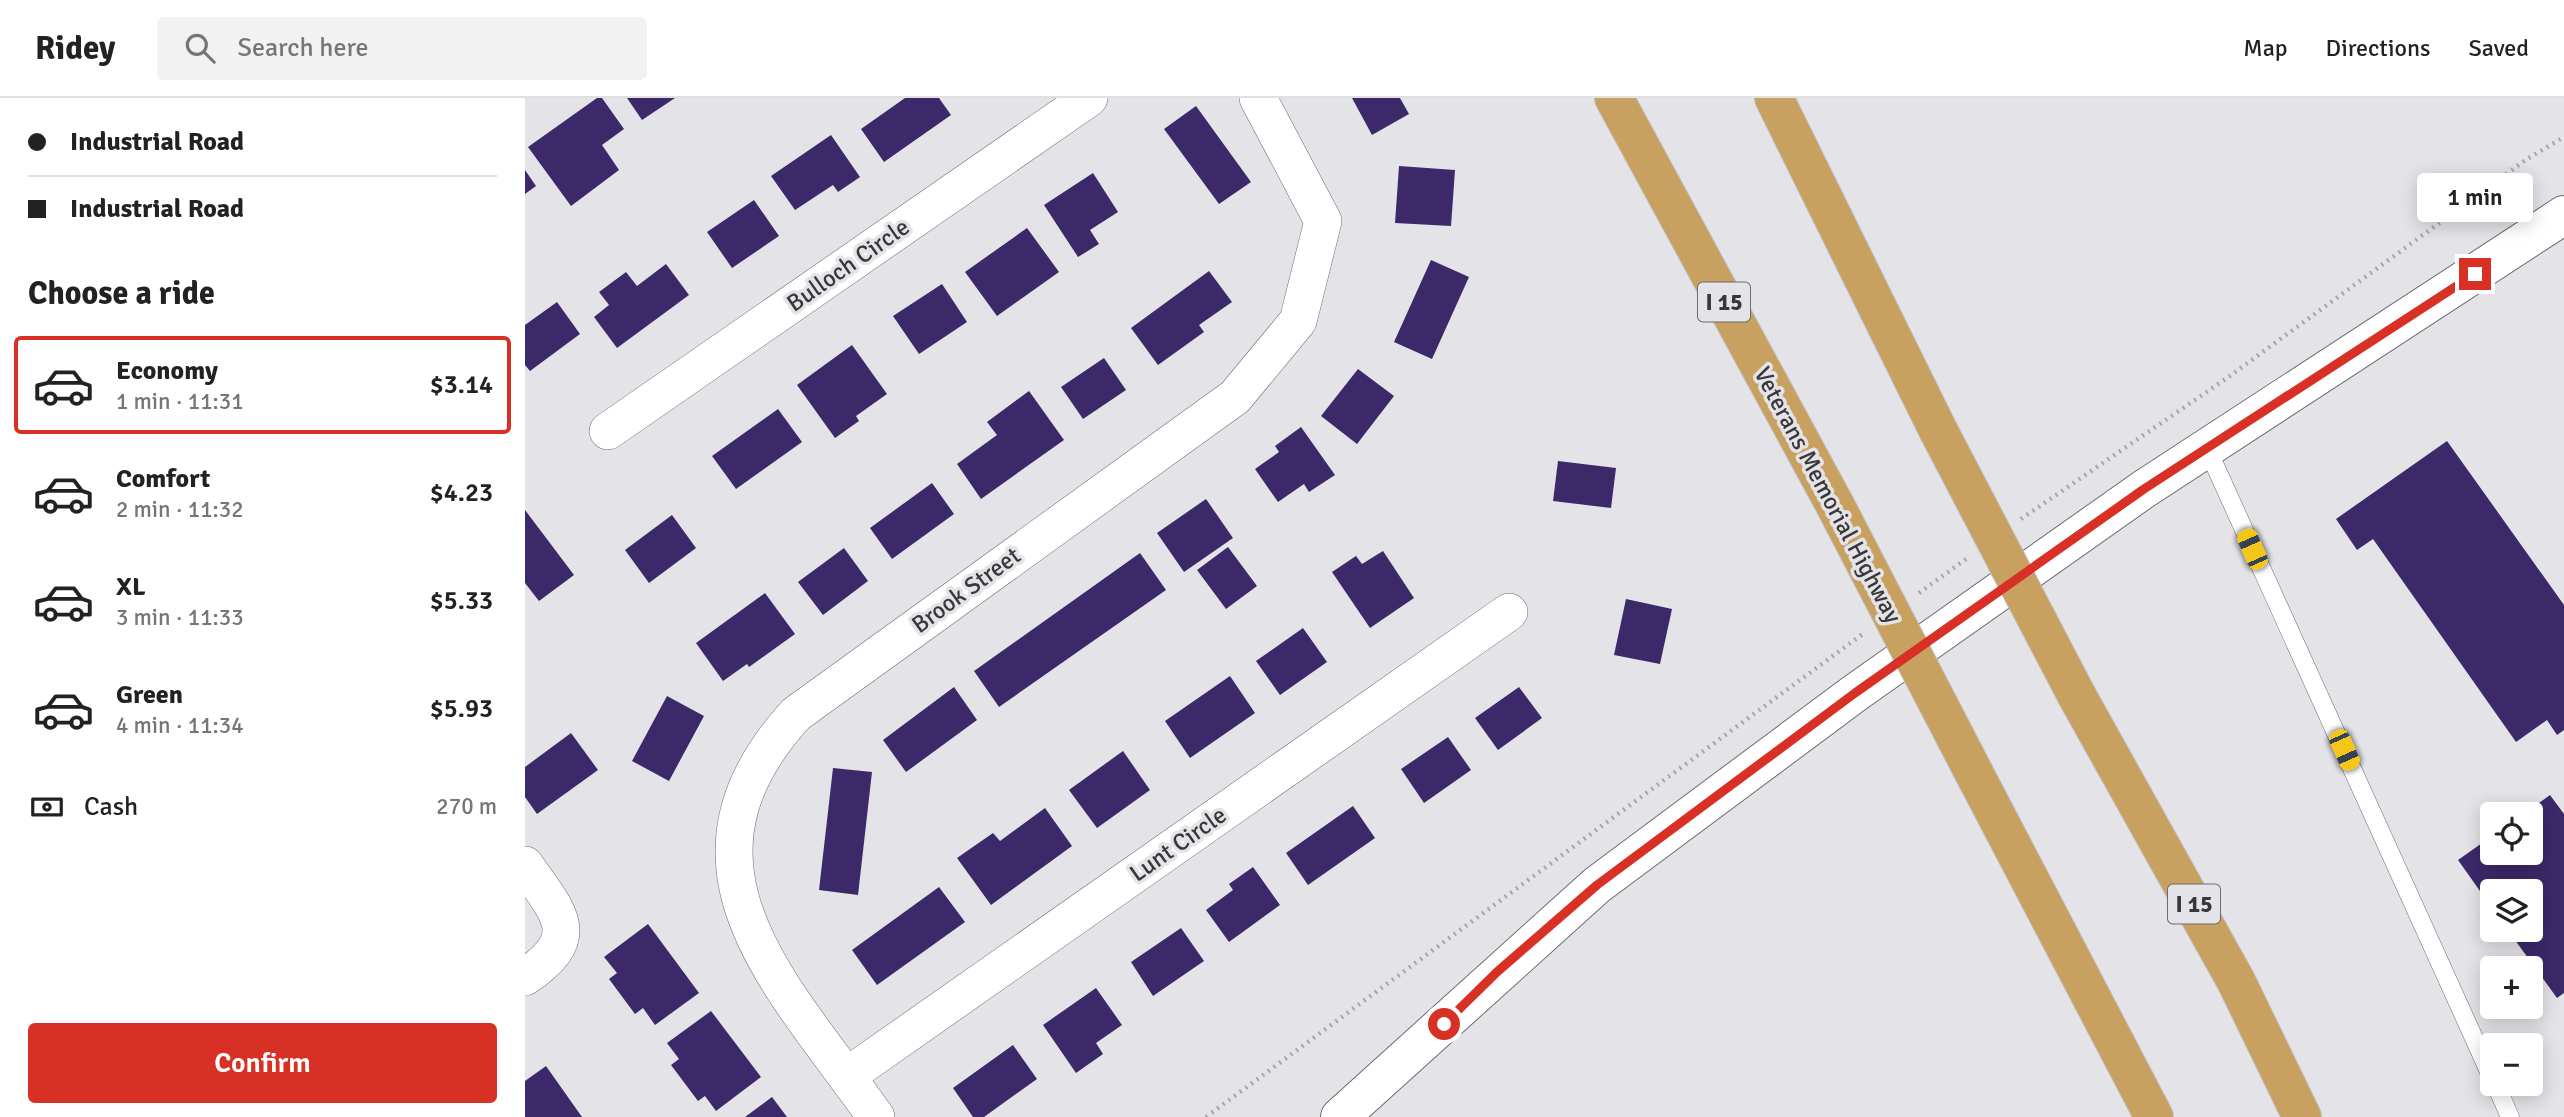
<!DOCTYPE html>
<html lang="en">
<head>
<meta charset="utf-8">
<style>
	:root { --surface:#fff; --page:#f2f2f2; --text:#222; --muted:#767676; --line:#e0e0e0; --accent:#d93025 }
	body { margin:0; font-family:Signika,sans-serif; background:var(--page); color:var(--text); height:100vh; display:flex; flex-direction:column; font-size:26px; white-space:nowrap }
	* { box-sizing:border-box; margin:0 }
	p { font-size:23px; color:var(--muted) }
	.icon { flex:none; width:38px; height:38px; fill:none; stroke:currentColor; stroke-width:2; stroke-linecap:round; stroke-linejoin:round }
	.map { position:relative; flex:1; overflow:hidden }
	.sheet { display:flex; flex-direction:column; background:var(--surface); width:525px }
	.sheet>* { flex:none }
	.hud { display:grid; align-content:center; height:154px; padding:0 28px; background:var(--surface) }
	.fabs { position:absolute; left:1955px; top:704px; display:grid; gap:14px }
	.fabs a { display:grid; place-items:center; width:63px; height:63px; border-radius:7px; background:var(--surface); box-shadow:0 4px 18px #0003; font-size:35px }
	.end { position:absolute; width:32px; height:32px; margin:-16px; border:9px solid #d93025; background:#fff; box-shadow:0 0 0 4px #fff }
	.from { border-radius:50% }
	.bubble { position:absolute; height:49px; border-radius:7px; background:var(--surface); box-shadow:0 4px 18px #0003; font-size:23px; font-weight:600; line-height:49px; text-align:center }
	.car { position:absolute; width:21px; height:42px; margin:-21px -10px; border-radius:9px; box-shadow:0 0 5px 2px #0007; background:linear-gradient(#f5c518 24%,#345 0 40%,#f5c518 0 76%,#345 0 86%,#f5c518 0) }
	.hud b { display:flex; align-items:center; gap:24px; height:66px; font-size:26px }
	.hud b+b { border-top:2px solid var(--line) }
	.hud i { width:18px; height:18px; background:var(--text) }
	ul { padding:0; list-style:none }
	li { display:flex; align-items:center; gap:21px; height:98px; margin:0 14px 10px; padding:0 14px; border:4px solid transparent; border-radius:7px }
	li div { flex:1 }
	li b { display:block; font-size:26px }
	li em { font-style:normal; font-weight:600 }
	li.current { border-color:var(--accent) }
	li>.icon { width:63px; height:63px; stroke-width:1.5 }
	h2 { padding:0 28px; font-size:32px; line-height:84px }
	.pay { display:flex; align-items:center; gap:18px; height:77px; padding:0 28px; font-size:26px }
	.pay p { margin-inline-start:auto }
	.button { display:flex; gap:14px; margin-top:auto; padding:14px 28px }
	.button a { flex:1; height:80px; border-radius:7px; background:var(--accent); color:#fff; font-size:28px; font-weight:600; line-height:80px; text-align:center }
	header { display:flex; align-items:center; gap:42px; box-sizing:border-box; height:98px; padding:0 35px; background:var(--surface); border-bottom:2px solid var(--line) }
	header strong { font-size:33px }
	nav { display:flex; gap:38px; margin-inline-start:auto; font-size:24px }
	.search { width:490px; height:63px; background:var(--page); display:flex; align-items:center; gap:18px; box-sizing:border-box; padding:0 24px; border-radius:7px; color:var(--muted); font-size:26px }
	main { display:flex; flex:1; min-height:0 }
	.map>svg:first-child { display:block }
	.building { fill:#3b2969 }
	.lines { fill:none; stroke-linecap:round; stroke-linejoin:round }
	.service-casing { stroke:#6c6c6f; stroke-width:19 }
	.minor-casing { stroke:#6c6c6f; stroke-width:38 }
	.tertiary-casing { stroke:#6c6c6f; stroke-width:40 }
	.motorway-casing { stroke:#bfbfc0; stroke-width:40 }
	.path { stroke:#a7a6aa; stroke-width:4.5; stroke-dasharray:2 5; stroke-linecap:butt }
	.service { stroke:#fff; stroke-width:18 }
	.minor { stroke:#fff; stroke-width:37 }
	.tertiary { stroke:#fff; stroke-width:38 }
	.motorway { stroke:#c8a05f; stroke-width:38 }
	.motorway-bridge-casing { stroke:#bfbfc0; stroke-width:40; stroke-linecap:butt }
	.motorway-bridge { stroke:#c8a05f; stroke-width:38 }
	.route { stroke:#d93025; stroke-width:9 }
	.labels { text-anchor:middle; stroke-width:7; stroke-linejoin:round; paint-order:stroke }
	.shield { fill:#e4e4e8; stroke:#6c6b6e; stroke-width:2 }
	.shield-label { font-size:23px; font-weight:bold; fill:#383739 }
	.street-label { font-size:24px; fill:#383739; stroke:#e4e4e8 }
</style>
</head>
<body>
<header>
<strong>Ridey</strong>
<div class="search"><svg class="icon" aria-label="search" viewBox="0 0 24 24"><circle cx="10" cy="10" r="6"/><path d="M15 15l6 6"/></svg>Search here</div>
<nav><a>Map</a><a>Directions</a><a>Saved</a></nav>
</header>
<main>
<section class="sheet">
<div class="hud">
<b><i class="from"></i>Industrial Road</b>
<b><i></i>Industrial Road</b>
</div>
<h2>Choose a ride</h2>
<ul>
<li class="current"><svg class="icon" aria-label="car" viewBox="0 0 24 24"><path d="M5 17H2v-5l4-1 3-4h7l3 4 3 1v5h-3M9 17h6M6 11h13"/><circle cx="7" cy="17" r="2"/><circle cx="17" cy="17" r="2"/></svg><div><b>Economy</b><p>1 min · 11:31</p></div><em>$3.14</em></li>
<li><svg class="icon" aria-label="car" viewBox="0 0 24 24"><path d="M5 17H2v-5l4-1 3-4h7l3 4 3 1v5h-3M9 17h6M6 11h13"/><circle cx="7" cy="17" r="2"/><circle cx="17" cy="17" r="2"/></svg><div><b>Comfort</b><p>2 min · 11:32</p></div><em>$4.23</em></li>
<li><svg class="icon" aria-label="car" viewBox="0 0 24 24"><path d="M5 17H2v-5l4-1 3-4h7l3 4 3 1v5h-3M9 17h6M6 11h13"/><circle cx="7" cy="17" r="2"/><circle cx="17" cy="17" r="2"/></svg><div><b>XL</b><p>3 min · 11:33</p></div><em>$5.33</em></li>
<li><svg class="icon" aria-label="car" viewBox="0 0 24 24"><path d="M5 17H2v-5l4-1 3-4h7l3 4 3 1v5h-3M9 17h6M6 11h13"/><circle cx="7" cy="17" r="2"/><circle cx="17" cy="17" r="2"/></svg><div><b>Green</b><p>4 min · 11:34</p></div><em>$5.93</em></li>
</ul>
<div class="pay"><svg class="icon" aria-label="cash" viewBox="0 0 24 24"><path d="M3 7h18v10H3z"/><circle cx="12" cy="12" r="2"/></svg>Cash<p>270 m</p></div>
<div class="button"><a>Confirm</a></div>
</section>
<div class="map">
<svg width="2039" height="1019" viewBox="0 0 2039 1019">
	<rect width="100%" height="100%" fill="#e4e4e8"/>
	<path class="building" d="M72,0H77L99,31L77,47L94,72L46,108L3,49Z
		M102,0H150L117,22Z
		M380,0H414L426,17L359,64L336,31Z
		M827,0H875L884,16L847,37Z
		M671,8L726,84L694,106L639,31Z
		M306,37L335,79L313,94L308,87L270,112L246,78Z
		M874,68L930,72L926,128L870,125Z
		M0,72L11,88L0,96Z
		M568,75L593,114L565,132L574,146L553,159L519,107Z
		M229,102L254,138L207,170L182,134Z
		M502,130L534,174L472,218L440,174Z
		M906,162L944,179L907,261L869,244Z
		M141,166L164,197L92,250L69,219L84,207L74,194L101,174L112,188Z
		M684,173L707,204L674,227L679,234L633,267L606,230Z
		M417,186L442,224L394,256L368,218Z
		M32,204L55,236L5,273L0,267V227Z
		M327,247L362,296L331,318L334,323L310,340L272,287Z
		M579,260L601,292L558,321L536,289Z
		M833,271L869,298L832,346L796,318Z
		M504,293L539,342L456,401L432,366L472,337L462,324Z
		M253,311L277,344L211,391L187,358Z
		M776,329L810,377L784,394L779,386L753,404L730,371L754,354L750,348Z
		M1922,343L2039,507V632L2032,637L2022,622L1991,644L1848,441L1832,452L1811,421Z
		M1033,363L1091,370L1086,410L1028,403Z
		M407,385L429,416L367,461L345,430Z
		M681,401L708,440L659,474L632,435Z
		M0,412L49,477L14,503L0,485Z
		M147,417L171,450L124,485L100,452Z
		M703,449L732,488L701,511L672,472Z
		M319,450L343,483L298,517L273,484Z
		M858,453L889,500L845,530L807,474L831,458L837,466Z
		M615,455L641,492L474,609L449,573Z
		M240,495L270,536L224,569L222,566L198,583L171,545Z
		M1101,501L1147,511L1135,566L1089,557Z
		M778,530L802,564L755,597L731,563Z
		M705,578L730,615L665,660L640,623Z
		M429,589L452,622L381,674L358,642Z
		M994,589L1017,620L973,652L950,620Z
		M142,598L179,618L144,683L107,663Z
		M46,635L73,672L12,716L0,699V669Z
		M923,639L946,672L899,705L876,671Z
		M598,653L625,692L572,730L544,692Z
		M308,670L347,674L333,797L294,792Z
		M2025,697L2039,716V895L2032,900L1982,831H2006V793H1967V810L1933,762L1967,738V754H2006V716H1999Z
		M828,708L850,740L783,787L761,755Z
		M520,710L547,748L466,807L432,760L468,735L475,743Z
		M728,769L755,807L704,844L681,812L708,792L704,786Z
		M414,789L440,824L352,887L327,852Z
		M123,826L174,895L130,927L118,910L110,916L84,881L92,875L79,859Z
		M656,830L679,863L628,898L606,864Z
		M571,890L597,927L571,945L578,956L551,975L518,927Z
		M186,913L236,979L191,1013L180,998L173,1003L146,967L154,961L142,945Z
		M488,947L512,981L459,1019H448L428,990Z
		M21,968L57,1019H0V983Z
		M247,999L262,1019H220Z"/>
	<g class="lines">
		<g class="service-casing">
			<path id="service" d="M1682,350L1967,980
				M1970,985L1985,1019"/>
		</g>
		<g class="minor-casing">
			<path id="minor" d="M83,333L564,0
				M0,767C33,815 61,838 0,879
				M322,978L984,514
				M351,1019C259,888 131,769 271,616L710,299L773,223L798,123L733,0"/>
		</g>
		<g class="tertiary-casing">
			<path id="tertiary" d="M815,1019L1072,787L1330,595L1619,391L2039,117"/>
		</g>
		<g class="motorway-casing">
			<path id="motorway" d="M1089,0L1310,407
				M1249,0L1413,332
				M1552,598L1711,883L1777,1019
				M1449,675L1629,1019"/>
		</g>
		<path class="path" d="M1496,421L1702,280L2002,61L2039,39
			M1394,495L1441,461
			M681,1019L1339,535"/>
		<use href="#service" class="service"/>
		<use href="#minor" class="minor"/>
		<use href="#tertiary" class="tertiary"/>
		<use href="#motorway" class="motorway"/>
		<g class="motorway-bridge-casing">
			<path id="motorway-bridge" d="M1413,332L1552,598
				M1310,407L1449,675"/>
		</g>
		<use href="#motorway-bridge" class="motorway-bridge"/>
	</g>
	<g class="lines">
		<path class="route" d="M919,926L972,874L1072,787L1330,595L1619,391L1950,176"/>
	</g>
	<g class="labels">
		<g class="shield">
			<rect x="1173" y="184.5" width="52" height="39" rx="5"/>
			<rect x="1643" y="786.5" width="52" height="39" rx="5"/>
		</g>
		<g class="shield-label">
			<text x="1199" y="212">I 15</text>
			<text x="1669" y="814">I 15</text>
		</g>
		<g class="street-label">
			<text transform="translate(323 167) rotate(-35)" y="8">Bulloch Circle</text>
			<text transform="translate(1303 397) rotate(62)" y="8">Veterans Memorial Highway</text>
			<text transform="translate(441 492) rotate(-36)" y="8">Brook Street</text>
			<text transform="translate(653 746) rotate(-35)" y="8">Lunt Circle</text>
		</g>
	</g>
</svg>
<div class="fabs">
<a><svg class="icon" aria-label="locate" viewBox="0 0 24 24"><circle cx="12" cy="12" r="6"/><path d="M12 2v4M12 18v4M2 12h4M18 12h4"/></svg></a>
<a><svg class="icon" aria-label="layers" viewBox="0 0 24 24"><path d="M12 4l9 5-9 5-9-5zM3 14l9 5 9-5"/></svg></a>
<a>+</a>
<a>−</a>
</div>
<i class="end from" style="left:919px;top:926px"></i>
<i class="end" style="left:1950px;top:176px"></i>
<div class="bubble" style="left:1892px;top:75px;width:116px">1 min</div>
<i class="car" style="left:1727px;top:451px;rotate:336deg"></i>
<i class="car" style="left:1819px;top:652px;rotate:156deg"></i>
</div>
</main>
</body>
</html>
